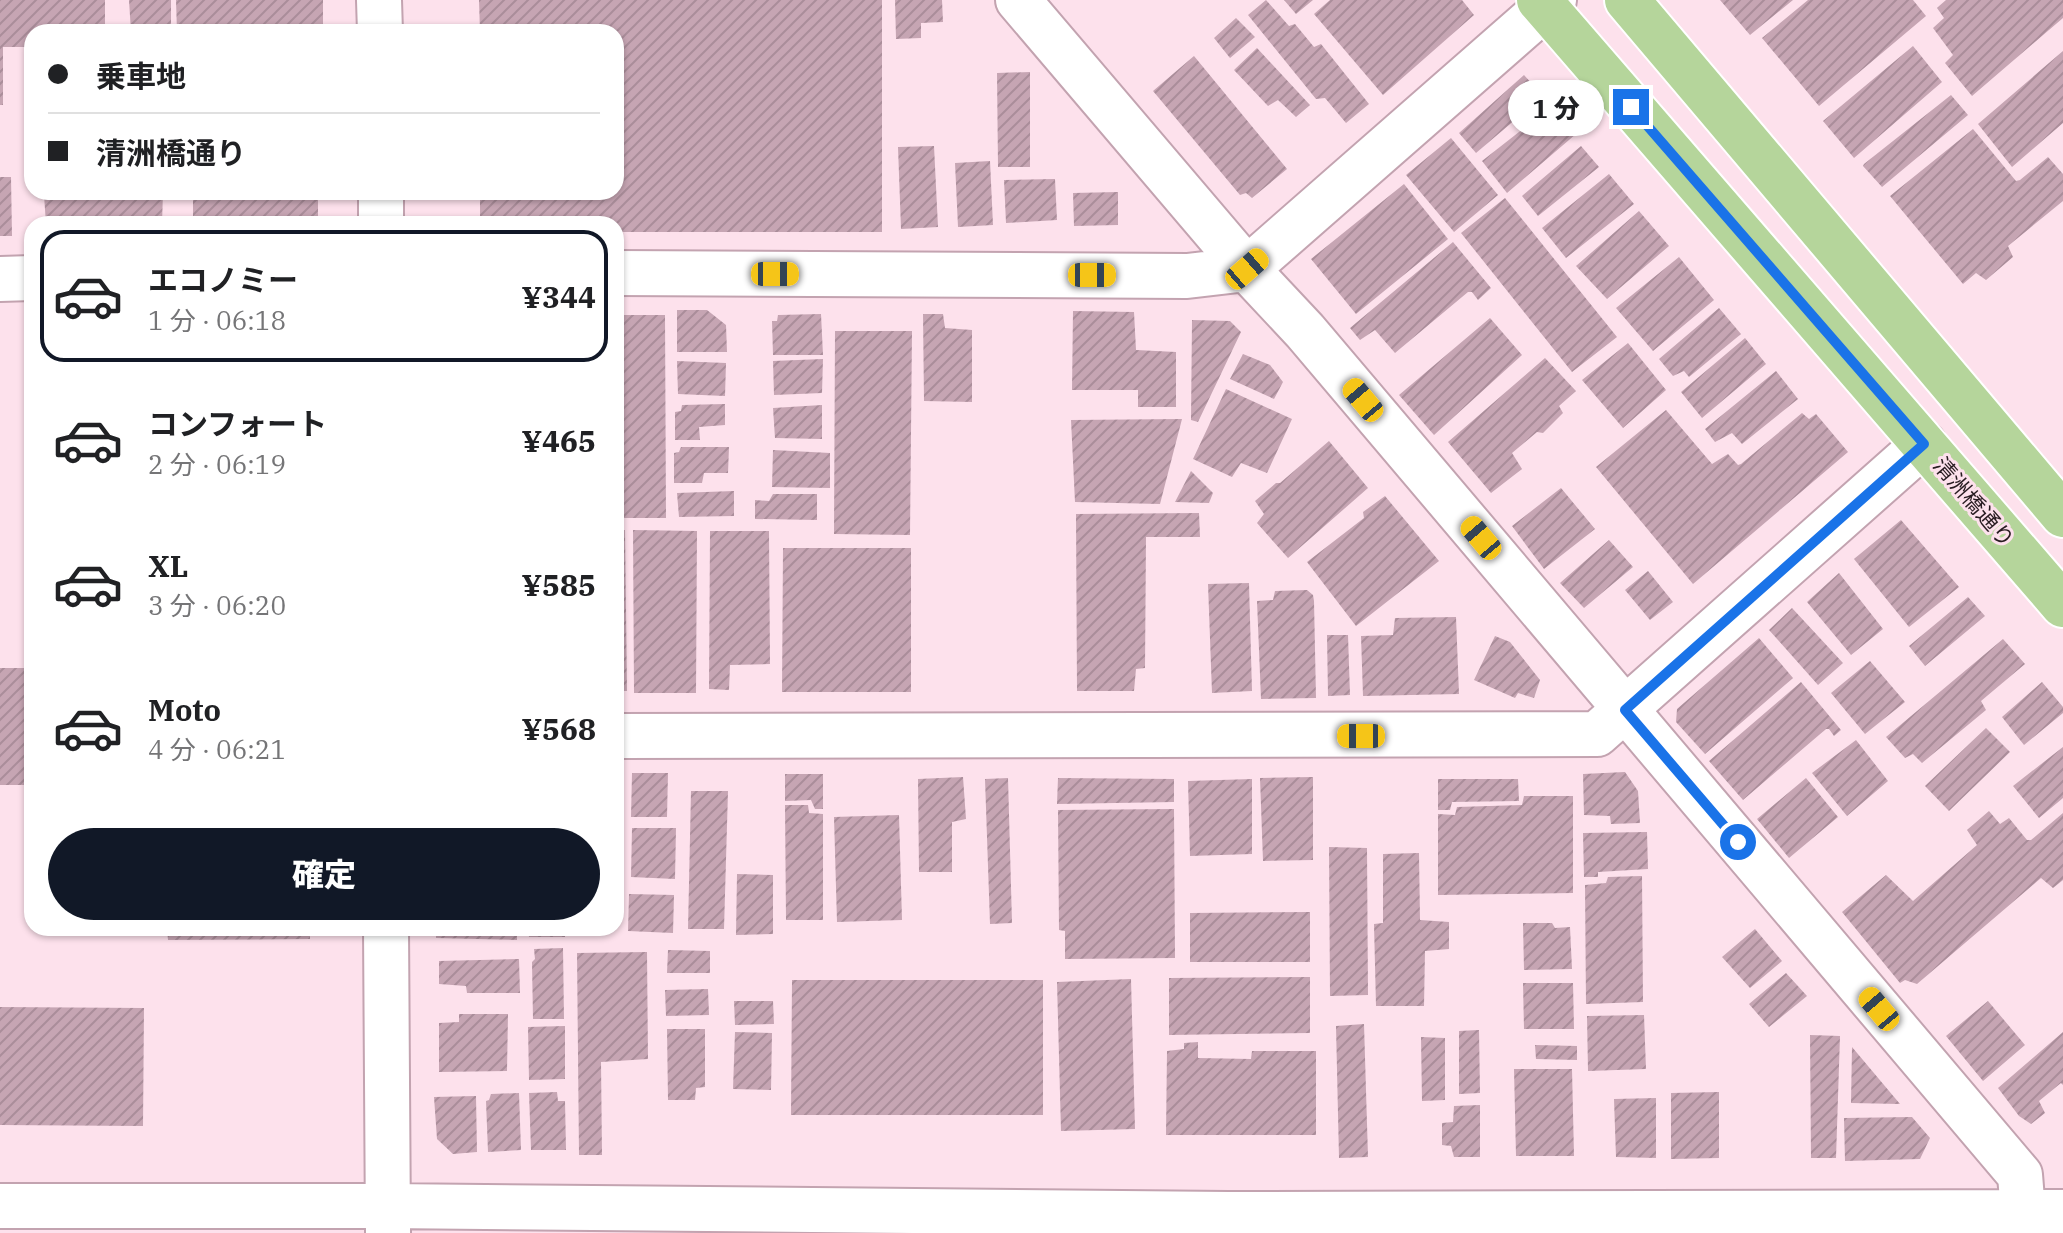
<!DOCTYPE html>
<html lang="ja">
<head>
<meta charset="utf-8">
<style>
	:root { --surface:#fff; --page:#f6f6f6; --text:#202124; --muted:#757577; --line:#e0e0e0; --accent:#111827 }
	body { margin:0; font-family:"IBM Plex Serif","Noto Sans JP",serif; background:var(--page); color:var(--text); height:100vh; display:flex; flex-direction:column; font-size:30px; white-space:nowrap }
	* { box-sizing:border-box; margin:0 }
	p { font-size:26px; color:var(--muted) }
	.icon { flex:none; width:44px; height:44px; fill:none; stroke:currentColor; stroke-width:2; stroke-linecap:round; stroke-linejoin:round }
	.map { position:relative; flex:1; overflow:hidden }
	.sheet { position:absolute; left:24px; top:216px; width:600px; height:720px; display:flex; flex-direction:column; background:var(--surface); border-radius:24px; box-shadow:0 2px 6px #0004 }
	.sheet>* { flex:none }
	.hud { position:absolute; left:24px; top:24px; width:600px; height:176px; border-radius:24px; box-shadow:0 2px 6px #0004; display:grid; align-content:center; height:176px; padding:0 24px; background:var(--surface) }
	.end { position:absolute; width:36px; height:36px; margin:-18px; border:10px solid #1a73e8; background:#fff; box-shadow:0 0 0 4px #fff }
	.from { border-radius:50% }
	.bubble { position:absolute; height:56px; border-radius:28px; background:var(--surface); box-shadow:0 2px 6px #0004; font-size:26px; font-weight:800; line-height:56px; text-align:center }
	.car { position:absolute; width:24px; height:48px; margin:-24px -12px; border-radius:10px; box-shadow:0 0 6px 2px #0007; background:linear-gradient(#f5c518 24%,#345 0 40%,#f5c518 0 76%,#345 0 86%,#f5c518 0) }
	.hud b { display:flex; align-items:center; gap:28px; height:76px; font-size:30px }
	.hud b+b { border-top:2px solid var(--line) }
	.hud i { width:20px; height:20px; background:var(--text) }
	ul { padding:14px 0 0; list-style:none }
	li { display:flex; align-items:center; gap:24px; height:132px; margin:0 16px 12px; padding:0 8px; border:4px solid transparent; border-radius:24px }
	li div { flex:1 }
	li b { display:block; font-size:30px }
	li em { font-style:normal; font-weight:800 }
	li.active { border-color:var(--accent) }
	li>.icon { width:72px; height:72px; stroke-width:1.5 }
	.cta { display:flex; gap:16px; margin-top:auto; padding:16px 24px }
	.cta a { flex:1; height:92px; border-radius:48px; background:var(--accent); color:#fff; font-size:32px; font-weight:800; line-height:92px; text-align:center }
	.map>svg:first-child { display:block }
	.building { fill:url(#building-hatch) }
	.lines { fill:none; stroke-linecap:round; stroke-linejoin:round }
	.minor-casing { stroke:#c3a3b0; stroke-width:48 }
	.major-casing { stroke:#fff; stroke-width:48 }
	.minor { stroke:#fff; stroke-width:44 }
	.major { stroke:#b5d59b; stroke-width:44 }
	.route { stroke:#1a73e8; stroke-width:10 }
	.labels { text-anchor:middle; stroke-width:6; stroke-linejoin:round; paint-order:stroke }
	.street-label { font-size:22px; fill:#281c21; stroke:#fde1ec }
</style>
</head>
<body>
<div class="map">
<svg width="2063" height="1233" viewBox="0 0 2063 1233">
	<defs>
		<pattern id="building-hatch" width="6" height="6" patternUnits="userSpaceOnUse" patternTransform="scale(2)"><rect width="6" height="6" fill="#c6a5b3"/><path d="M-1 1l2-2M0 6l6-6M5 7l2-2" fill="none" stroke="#aa8d9a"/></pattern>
	</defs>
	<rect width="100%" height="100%" fill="#fde1ec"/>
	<path class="building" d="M0,0H105V29H53V32H32V47H3V105H0Z
		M129,0H171V32H131Z
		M176,0H323V32H177Z
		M479,0H882V232H616V224H480V192H616V32H480Z
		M895,0H942L943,22L921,23V38L896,39Z
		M1266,0L1289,26L1295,24L1314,47L1321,44L1369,104L1346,123L1325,98L1316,99L1248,15Z
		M1284,0H1313L1296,14Z
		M1330,0H1462L1474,15L1383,95L1314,14Z
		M1720,0H1793L1750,35Z
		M1808,0H1913L1926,16L1819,106L1762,38Z
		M1946,0H2063V18L1972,96L1945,63L1953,55L1933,28L1944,18L1937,8Z
		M1236,18L1255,37L1230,58L1214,38Z
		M1913,46L1942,82L1854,158L1823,121Z
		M1257,48L1310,105L1296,117L1278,100L1268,106L1234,70Z
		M2063,51V123L2012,167L1978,124Z
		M1194,56L1287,169L1252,198L1246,193L1240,195L1153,91Z
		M1030,72V167H998L997,73Z
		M1524,75L1543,96L1476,153L1459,133Z
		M1951,95L1968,115L1882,187L1863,166L1864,164Z
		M1552,106L1576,134L1507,193L1482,161Z
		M1973,129L2016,181L2020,180L2048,157L2063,174V201L2008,246L2013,257L1986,280L1976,273L1963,284L1890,196Z
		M1451,138L1498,195L1454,232L1406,175Z
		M934,146L938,227L901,229L898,147Z
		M1581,146L1599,167L1538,216L1522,196Z
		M990,161L993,225L958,227L955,163Z
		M1609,174L1634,204L1566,258L1542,228Z
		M0,177H11L12,236H0Z
		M1055,179L1057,220L1006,223L1004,180Z
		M1404,184L1448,239L1356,314L1311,259Z
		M34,192H163L162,224H46L44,195Z
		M193,192H318V224H193Z
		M1118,192V225L1074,226L1073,193Z
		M1505,198L1617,337L1572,372L1461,233Z
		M1639,211L1669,246L1607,299L1576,266Z
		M1453,242L1491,288L1478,300L1472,292H1468L1395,353L1375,330L1360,340L1350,328Z
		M1679,257L1714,300L1653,351L1616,308Z
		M1719,308L1741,334L1689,377L1684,371L1673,376L1659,359Z
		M677,310H707L726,325L727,352H677Z
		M1073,311L1134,312L1136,350L1176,352V407H1138V390H1072Z
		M821,314L823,355H773L772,321H777L778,315Z
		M923,314H943L945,328L972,330V402L924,401Z
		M616,315H665L666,518H616Z
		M1490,318L1522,355L1434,435L1399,395Z
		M1192,320L1230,321L1241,332L1198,422L1191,420Z
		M835,331H912L910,535L834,534Z
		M1745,338L1766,364L1702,418L1681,392Z
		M1628,343L1666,390L1623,428L1582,380Z
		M1243,354L1270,365L1283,382L1274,399L1230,379Z
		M1545,358L1576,391L1559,406L1563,413L1543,433L1537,432L1512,453L1522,469L1491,493L1448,442Z
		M823,359L822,393L774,395L773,361Z
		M677,361L726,363L725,396L678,394Z
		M1776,371L1798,399L1742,444L1732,433L1715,442L1705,429Z
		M1226,389L1292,419L1267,473L1241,463L1232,477L1193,459Z
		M725,404V425L699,427L700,440H675V412L681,411L682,405Z
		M822,405V439L775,438L773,408Z
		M1666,410L1712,464L1728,454L1738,465L1741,464L1802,413L1809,419L1816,414L1848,452L1693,584L1596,467Z
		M1182,419L1160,504L1075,502L1071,420Z
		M1329,441L1368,488L1288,558L1257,523L1264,514L1255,501L1276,483H1280Z
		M681,447H729L728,473H704L702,483H674V453L679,452Z
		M773,450L830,453V488L772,487Z
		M1191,471L1213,493L1209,503L1175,502Z
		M1561,488L1595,529L1544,569L1512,526Z
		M734,491V516L679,517L677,493Z
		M773,494H817V520L755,519V500L769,501Z
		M1385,496L1439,561L1356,626L1307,562L1364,518L1363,512Z
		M1199,513L1200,537H1146L1145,668L1136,669L1134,691H1077L1076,514Z
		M1901,520L1959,587L1909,627L1854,559Z
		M616,530H625L627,691H616Z
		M633,530L697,531L696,693H634Z
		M710,531H769L770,664L730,665L729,690L709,689Z
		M1609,540L1633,567L1584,608L1560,583Z
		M783,548H911V692H782Z
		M1648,571L1673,602L1650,620L1625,590Z
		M1839,573L1883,629L1851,655L1807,602Z
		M1249,583L1252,691L1212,693L1208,584Z
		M1307,590L1313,595L1314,601L1316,698L1261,699L1257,601L1273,600L1275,591Z
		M1968,597L1985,616L1925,666L1909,646Z
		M1792,608L1843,663L1818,685L1769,630Z
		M1456,617L1459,694L1363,696L1361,636L1393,635L1395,618Z
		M1327,635H1348L1350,695L1328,696Z
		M1495,636L1510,642L1540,680L1534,698L1518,693L1515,698L1474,680Z
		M1759,638L1793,678L1705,754L1676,722L1677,709Z
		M2003,639L2025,664L1981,701L1986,710L1922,763L1913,754L1905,758L1886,737Z
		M1870,661L1905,702L1865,734L1831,693Z
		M0,668H32V785H0Z
		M1801,682L1841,730L1834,736L1829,729H1826L1743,800L1709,761Z
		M2042,682L2063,707V713L2024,745L2002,717Z
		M1986,728L2010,752L1949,811L1925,786Z
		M1856,740L1888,781L1847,816L1812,773Z
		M2063,747V798L2039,818L2013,786Z
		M1625,772L1638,791L1640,823L1611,824L1610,816L1584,815L1583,774Z
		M632,773H668L667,817H631Z
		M785,774H823V809H815L811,800L785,801Z
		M963,777L966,819L952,822V872H919L918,779Z
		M1313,777V860L1263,861L1260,778Z
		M1008,778L1012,923L990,924L985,779Z
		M1058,778L1174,779V802L1057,804Z
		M1806,778L1838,817L1789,858L1757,819Z
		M1252,779V854L1190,856L1188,781Z
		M1438,779H1518L1519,801L1452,802L1450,810H1438Z
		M691,791H728L724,929H688Z
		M1524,796H1573V893L1438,895V814L1455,815L1457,807L1522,805Z
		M785,805H808L809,813L823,814V920H786Z
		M1174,809L1175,958L1065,959V931L1059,930L1058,810Z
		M1989,811L2000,824L2009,818L2027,840H2031L2063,813V880L2053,888L2041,878L1917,984L1905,980L1900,983L1842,912L1886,875L1913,901L1977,845L1967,830Z
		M899,815L902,920L837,922L834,817Z
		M632,828H676L675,879L631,877Z
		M1647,832L1648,869L1598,872V877H1584L1583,833Z
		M1329,847L1367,848L1368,995L1330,996Z
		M1419,853L1420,920L1449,922V949L1425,951L1424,1006H1376L1374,924L1383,923V854Z
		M737,874L773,875V934L736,935Z
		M1642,876L1643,1002L1586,1004L1585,885L1606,883L1608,877Z
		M629,894L674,895L673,933L628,931Z
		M1310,912V962H1190V913Z
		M1523,923H1552L1555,928L1570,927L1572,969L1524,970Z
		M167,928H310V939L168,940Z
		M436,928H517V940L436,938Z
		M528,928H565V937H529Z
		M1755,929L1782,961L1750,988L1722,957Z
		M563,948L564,1019H533L532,962L535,959L534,949Z
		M668,950L710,951V973H667Z
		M647,952L648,1059L601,1062L602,1155H579L577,953Z
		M519,959L520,993H467L466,986L439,984V961Z
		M1786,973L1807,996L1769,1027L1749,1004Z
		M1310,977V1033L1169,1035V978Z
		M1131,979L1135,1129L1061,1131L1057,982Z
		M792,980H1043V1115H791Z
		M1523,983H1573L1574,1029H1524Z
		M708,989L709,1015L666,1016L665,990Z
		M734,1001H773L774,1024L735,1025Z
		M1988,1001L2025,1045L1983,1081L1946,1036Z
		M0,1007L144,1008L143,1126L0,1125Z
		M459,1014H508L507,1071L439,1072V1023L459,1022Z
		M1644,1015L1646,1069L1588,1071L1587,1016Z
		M1364,1024L1368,1157L1339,1158L1336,1026Z
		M565,1026V1079L529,1080L528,1027Z
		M667,1029H705V1087L696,1088L695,1100H668Z
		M1479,1030L1480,1093L1459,1094V1031Z
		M735,1032L772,1033L771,1090L733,1089Z
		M2063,1032V1085L2061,1083L2039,1101L2045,1113L2031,1124L2019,1116L1998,1088Z
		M1810,1035L1840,1036L1836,1158H1811Z
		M1421,1037L1445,1038V1100L1422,1101Z
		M1198,1042V1058L1251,1059L1252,1051H1316V1135H1166L1167,1051L1184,1049V1043Z
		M1535,1045L1577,1046V1060L1536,1059Z
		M1852,1047L1900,1104L1851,1103Z
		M1514,1069H1572L1574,1156H1516Z
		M557,1092L558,1101H565L566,1150H531L529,1093Z
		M1719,1092V1158L1671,1159V1093Z
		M519,1093L521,1150L488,1152L486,1101L489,1100L491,1094Z
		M476,1096L477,1152L453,1154L437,1139L434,1097Z
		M1656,1098V1158L1616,1157L1614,1099Z
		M1480,1105V1157H1454L1451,1146L1442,1145V1123L1453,1122L1454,1106Z
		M1912,1117L1930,1138L1920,1159L1845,1161L1844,1118Z"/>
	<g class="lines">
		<g class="minor-casing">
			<path id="minor" d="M379,0L380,32
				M1018,0L1247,269L1305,331L2020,1175L2023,1212
				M381,192V224
				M616,273L1187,276L1247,269L1554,0
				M0,279L32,278
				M616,736L1597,734L1924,444
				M386,928L388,1233
				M0,1206H387L1228,1214L2063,1212"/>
		</g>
		<g class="major-casing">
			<path id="major" d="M1539,0L2063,605
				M1627,0L2063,515"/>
		</g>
		<use href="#minor" class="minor"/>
		<use href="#major" class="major"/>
	</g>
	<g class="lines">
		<path class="route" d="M1631,107L1924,444L1625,710L1738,842"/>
	</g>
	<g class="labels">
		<g class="street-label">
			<text transform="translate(1974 502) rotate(49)" y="8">清洲橋通り</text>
		</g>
	</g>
</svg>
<i class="end from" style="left:1738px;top:842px"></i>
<i class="end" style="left:1631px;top:107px"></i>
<div class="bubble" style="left:1508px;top:80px;width:96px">1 分</div>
<i class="car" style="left:1247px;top:269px;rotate:49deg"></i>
<i class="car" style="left:775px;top:274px;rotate:90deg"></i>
<i class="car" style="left:1092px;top:275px;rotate:90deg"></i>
<i class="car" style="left:1363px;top:400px;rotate:320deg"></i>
<i class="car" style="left:1481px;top:538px;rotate:320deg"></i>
<i class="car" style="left:1361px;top:736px;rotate:270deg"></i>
<i class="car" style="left:1879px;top:1009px;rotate:320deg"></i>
<div class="hud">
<b><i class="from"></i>乗車地</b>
<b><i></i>清洲橋通り</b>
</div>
<section class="sheet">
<ul>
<li class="active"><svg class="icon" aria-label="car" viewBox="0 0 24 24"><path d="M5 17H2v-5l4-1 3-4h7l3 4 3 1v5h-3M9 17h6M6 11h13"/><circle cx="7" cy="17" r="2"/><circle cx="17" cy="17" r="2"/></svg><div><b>エコノミー</b><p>1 分 · 06:18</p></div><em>¥344</em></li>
<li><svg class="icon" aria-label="car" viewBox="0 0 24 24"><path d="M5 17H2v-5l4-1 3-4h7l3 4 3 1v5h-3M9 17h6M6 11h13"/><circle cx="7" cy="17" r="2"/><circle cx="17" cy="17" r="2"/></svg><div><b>コンフォート</b><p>2 分 · 06:19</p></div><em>¥465</em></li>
<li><svg class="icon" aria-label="car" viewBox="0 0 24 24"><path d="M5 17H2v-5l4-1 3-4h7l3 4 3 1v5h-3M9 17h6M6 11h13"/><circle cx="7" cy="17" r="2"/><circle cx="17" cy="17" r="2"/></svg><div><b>XL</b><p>3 分 · 06:20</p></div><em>¥585</em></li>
<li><svg class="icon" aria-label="car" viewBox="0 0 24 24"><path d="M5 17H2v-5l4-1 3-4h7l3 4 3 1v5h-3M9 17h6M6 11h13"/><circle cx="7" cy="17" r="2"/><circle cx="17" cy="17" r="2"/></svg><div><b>Moto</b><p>4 分 · 06:21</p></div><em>¥568</em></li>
</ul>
<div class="cta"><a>確定</a></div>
</section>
</div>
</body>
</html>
